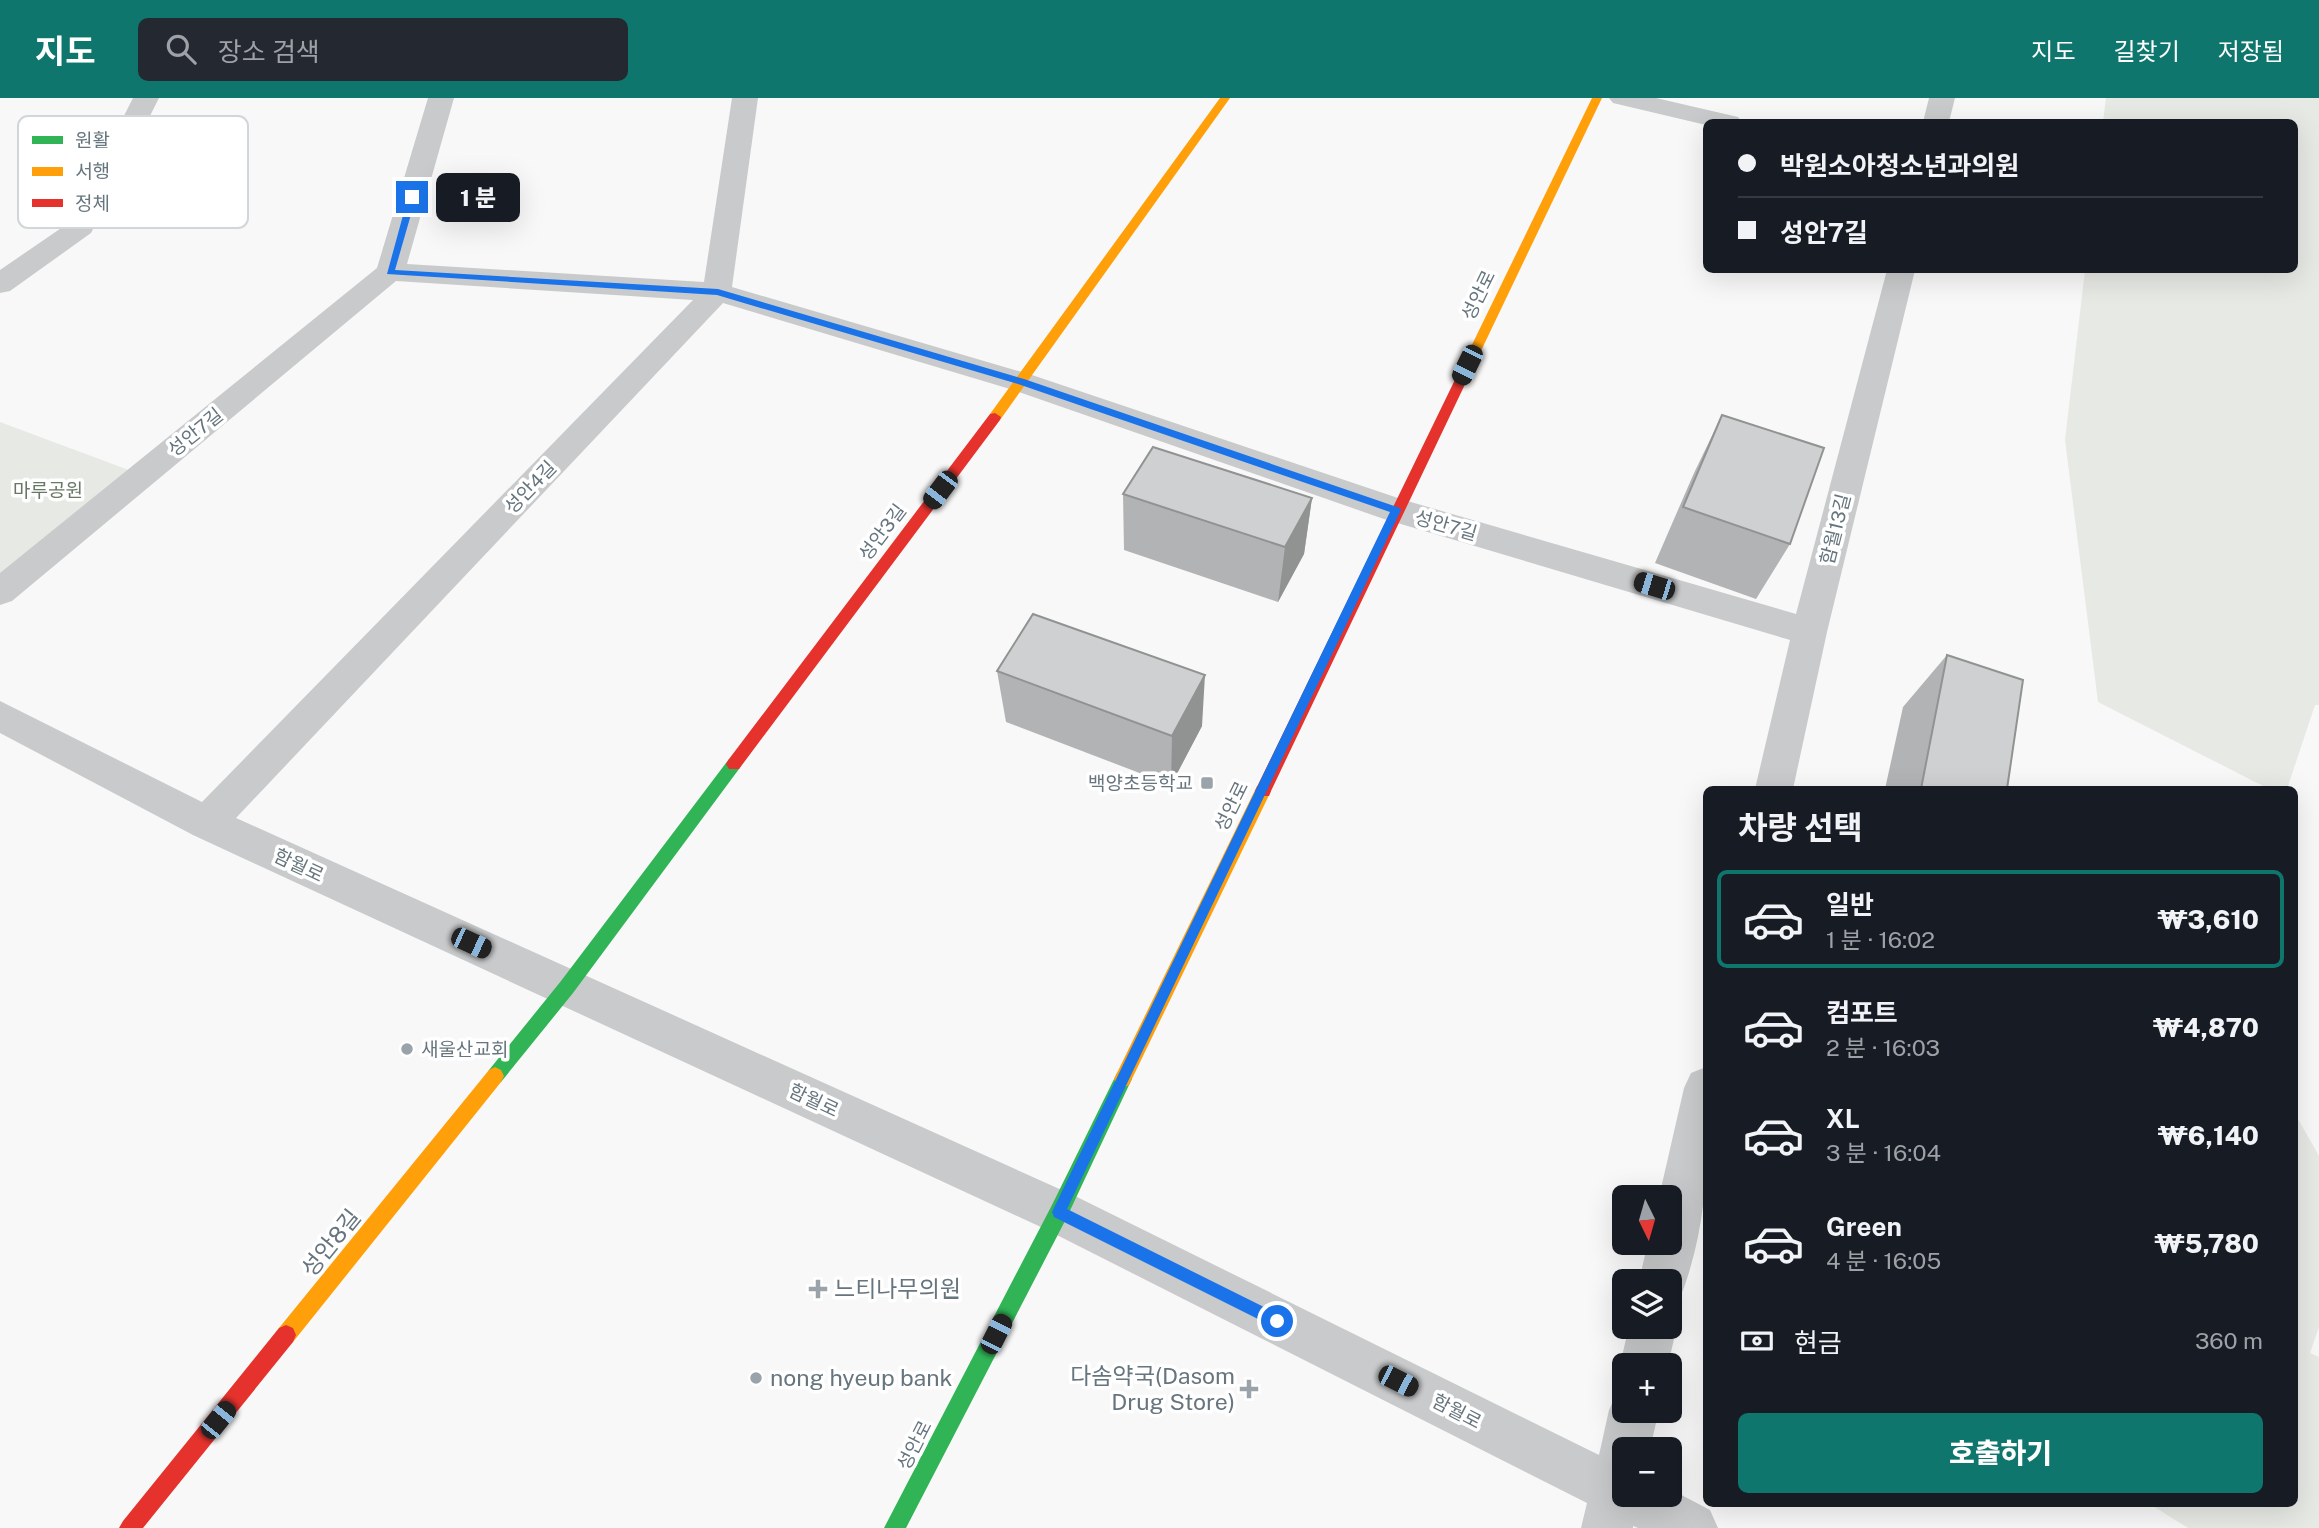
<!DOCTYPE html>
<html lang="ko">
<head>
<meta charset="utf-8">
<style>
	:root { --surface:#171b24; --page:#242831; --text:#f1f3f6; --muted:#9ea1a6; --line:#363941; --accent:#0f766e }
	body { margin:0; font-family:"Public Sans","Noto Sans KR",sans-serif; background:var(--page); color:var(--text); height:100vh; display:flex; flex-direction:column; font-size:26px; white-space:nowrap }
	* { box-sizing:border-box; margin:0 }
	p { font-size:23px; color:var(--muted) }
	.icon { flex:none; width:38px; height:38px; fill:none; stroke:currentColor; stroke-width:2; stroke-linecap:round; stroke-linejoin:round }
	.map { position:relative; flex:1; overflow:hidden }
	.panel { position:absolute; left:1703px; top:688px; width:595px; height:721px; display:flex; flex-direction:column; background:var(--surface); border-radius:10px; box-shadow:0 7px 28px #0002 }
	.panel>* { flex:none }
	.hud { position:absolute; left:1703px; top:21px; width:595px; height:154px; border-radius:10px; box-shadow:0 7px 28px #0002; display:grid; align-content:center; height:154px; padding:0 35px; background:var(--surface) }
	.needle { width:46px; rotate:175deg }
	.buttons { position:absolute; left:1612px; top:1087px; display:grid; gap:14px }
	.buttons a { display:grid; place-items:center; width:70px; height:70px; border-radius:10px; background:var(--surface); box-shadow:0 7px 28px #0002; font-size:35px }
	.end { position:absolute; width:32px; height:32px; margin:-16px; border:9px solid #1a73e8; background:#fff; box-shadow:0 0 0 4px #fff }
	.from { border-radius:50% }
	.bubble { position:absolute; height:49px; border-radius:10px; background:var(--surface); box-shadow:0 7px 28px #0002; font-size:23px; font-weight:800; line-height:49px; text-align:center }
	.car { position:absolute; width:21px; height:42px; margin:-21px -10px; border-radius:9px; box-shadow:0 0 5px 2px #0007; background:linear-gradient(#222 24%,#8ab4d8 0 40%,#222 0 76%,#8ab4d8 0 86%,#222 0) }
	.hud b { display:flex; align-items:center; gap:24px; height:66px; font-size:26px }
	.hud b+b { border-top:2px solid var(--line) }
	.hud i { width:18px; height:18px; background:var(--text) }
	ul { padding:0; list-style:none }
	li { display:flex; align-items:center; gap:21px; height:98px; margin:0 14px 10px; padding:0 21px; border:4px solid transparent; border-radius:10px }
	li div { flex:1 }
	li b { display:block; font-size:26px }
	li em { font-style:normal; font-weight:800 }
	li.on { border-color:var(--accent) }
	li>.icon { width:63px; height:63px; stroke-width:1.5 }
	h2 { padding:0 35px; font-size:32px; line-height:84px }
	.pay { display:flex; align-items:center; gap:18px; height:77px; padding:0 35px; font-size:26px }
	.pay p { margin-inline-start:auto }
	.button { display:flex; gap:14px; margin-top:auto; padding:14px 35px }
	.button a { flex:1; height:80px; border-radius:10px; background:var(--accent); color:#fff; font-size:28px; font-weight:800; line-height:80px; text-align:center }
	header { display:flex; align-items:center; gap:42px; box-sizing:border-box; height:98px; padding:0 35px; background:var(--accent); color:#fff }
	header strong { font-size:33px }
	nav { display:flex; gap:38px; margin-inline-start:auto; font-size:24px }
	.search { width:490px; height:63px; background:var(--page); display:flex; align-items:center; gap:18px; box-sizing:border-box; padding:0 24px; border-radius:10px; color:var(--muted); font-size:26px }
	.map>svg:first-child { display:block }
	.green { fill:#e7e9e5 }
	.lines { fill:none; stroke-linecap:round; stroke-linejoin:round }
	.street { fill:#c9cacb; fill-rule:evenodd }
	.fast { fill:#30b455; fill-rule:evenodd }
	.slow { fill:#ff9f0a; fill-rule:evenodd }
	.jam { fill:#e5322d; fill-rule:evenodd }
	.wall { fill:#b2b3b4 }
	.shaded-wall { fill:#919292 }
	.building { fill:#cfd0d1; stroke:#919292; stroke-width:2 }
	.route { fill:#1a73e8 }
	.poi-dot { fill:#99a3a9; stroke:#fff; stroke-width:2.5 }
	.labels { text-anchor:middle; stroke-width:7; stroke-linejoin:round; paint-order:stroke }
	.street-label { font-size:19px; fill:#66757e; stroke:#fff }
	.park-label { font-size:19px; fill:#697765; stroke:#fff }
	.poi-label { font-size:19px; fill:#66757e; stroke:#fff; text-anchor:end }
	.near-street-label { font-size:23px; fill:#66757e; stroke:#fff }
	.near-poi-label { font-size:23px; fill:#66757e; stroke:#fff; text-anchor:start }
	.key { fill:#fff; stroke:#d1d6d8; stroke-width:2 }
	.key-label { font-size:19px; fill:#66757e }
</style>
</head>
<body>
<header>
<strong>지도</strong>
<div class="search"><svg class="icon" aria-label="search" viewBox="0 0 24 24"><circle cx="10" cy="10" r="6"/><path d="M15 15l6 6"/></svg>장소 검색</div>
<nav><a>지도</a><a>길찾기</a><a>저장됨</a></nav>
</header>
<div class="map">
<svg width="2319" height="1430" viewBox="0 0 2319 1430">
	<rect width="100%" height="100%" fill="#f8f8f8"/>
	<path class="green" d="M2106,0H2319V607H2315L2287,691H2269L2098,604L2065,342L2085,172H2294V24H2103Z
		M0,324L142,377L0,494Z
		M2294,1014L2319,1058V1229L2310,1255L2319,1259V1430H2188L2148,1405H2294Z"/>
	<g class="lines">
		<path class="street" d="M133,0H159L91,135L10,193L0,195V172L70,124Z
			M428,0H454L407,166L704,184L732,0H758L732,189L1032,277L1404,402L1796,516L1887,172H1915L1827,534L1793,691H1755L1790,542L1384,421L1010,291L723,205L236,720L1075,1098L1599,1357L1609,1312L1617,1295L1624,1291V1312H1659L1650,1351H1624V1396H1670V1391L1710,1412L1718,1430H1638L1633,1428V1430H1581L1587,1405L1043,1130L193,737L0,635V603L202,704L693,202L396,183L12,503L0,507V475L377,170Z
			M1609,0H1656L1738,19L1742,24H1706V27L1613,5Z
			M1929,0H1955L1949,24H1923Z
			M1706,969C1710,1045 1709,1128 1680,1200L1670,1204V1183H1639L1648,1144H1670V1099H1659L1684,990L1691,975Z
			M1670,1211L1677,1228L1668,1267H1624V1277L1620,1267L1629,1228H1670Z"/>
		<path class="fast" d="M734,660L739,661L742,666L739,671L573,895L501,984L495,987L489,984L486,978L489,972L561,883L729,661Z
			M1123,972L1129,975L1132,981L1129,987L1066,1121L906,1430H884L1052,1107L1117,975Z"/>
		<path class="slow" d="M1220,0H1230L1000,322H990V316Z
			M1592,0H1602L1479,257L1477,260H1469L1467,257Z
			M1263,686L1269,688L1271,693L1129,987L1123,990L1117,987L1114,981L1117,975L1257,688Z
			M495,969L501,972L504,978L501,984L293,1244L286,1247L279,1244L276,1237L279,1230L489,972Z"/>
		<path class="jam" d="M1473,253L1479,257L1271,693L1269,698H1257L1255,693L1467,257Z
			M995,315L1001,319L1000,322L739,671H729L726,666L729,661L990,316Z
			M286,1227L293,1230L296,1237L293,1244L143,1430H119L123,1423L279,1230Z"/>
	</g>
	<path class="wall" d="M1722,317L1790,446L1756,501L1655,465L1694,375Z
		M1123,396L1312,400L1304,456L1278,504L1124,452Z
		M1947,557L2007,691H1885L1903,609Z
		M997,573L1202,628L1171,687L1006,624Z"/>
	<path class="shaded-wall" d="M1312,400L1304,456L1278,504L1285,449Z
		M1205,577L1202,628L1171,687L1172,638Z"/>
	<path class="building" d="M1722,317L1824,350L1790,446L1683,409Z
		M1153,349L1312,400L1285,449L1123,396Z
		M1033,516L1205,577L1172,638L997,573Z
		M1947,557L2023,582L2007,691H1921Z"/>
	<path class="route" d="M412,97L416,99L395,172L718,191L1024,281L1400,410L1401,412L1067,1111L1282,1218V1228H1272L1054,1119L1052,1114L1390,414L1018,286L717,197L387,176L408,99Z"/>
	<g class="poi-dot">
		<rect x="1200" y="678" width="14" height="14" rx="3.5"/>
		<circle cx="407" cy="951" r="7"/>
		<path d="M814.5 1180.5h7v7h7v7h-7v7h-7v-7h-7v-7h7z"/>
		<circle cx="756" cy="1280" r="7"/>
		<path d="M1245.5 1280.5h7v7h7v7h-7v7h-7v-7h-7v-7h7z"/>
	</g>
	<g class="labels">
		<g class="street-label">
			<text transform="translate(1478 197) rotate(-64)" y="7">성안로</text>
			<text transform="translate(195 334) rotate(-39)" y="7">성안7길</text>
			<text transform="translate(530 389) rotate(-46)" y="7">성안4길</text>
			<text transform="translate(1446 427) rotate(16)" y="7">성안7길</text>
			<text transform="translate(1835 431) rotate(-76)" y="7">함월13길</text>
			<text transform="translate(882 434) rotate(-53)" y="7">성안3길</text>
			<text transform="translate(1231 708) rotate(-64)" y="7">성안로</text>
			<text transform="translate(299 767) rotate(25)" y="7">함월로</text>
			<text transform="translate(814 1002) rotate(25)" y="7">함월로</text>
			<text transform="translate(1457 1313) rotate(27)" y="7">함월로</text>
			<text transform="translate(914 1347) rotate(-63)" y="7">성안로</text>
		</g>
		<g class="park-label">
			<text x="48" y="399">마루공원</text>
		</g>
		<g class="poi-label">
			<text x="1193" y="692">백양초등학교</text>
			<text x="421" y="958" text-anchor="start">새울산교회</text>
		</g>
		<g class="near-street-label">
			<text transform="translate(331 1145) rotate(-51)" y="8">성안8길</text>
		</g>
		<g class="near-poi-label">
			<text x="834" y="1199">느티나무의원</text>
			<text x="1235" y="1286" text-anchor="end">다솜약국(Dasom<tspan x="1235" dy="26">Drug Store)</tspan></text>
			<text x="770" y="1288">nong hyeup bank</text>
		</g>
	</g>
	<rect x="18" y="18" width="230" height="112" rx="10" class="key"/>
	<rect x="32" y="38" width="31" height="8" fill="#30b455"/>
	<rect x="32" y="69" width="31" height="9" fill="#ff9f0a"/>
	<rect x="32" y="101" width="31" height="8" fill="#e5322d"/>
	<g class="key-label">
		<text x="75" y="49">원활</text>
		<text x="75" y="80">서행</text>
		<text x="75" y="112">정체</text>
	</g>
</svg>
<div class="buttons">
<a><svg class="needle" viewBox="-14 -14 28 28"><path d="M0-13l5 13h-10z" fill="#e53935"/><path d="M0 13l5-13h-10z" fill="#9ea1a6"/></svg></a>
<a><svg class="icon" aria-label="layers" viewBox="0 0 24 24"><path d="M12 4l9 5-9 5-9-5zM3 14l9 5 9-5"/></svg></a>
<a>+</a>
<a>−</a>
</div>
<i class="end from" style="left:1277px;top:1223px"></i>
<i class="end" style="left:412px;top:99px"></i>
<div class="bubble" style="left:436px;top:75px;width:84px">1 분</div>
<i class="car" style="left:1467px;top:267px;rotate:206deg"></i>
<i class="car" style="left:940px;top:392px;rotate:217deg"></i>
<i class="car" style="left:1654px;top:488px;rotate:287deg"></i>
<i class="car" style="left:471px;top:845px;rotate:115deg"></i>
<i class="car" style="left:996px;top:1236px;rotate:27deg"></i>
<i class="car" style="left:1398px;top:1283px;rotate:117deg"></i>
<i class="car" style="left:218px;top:1322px;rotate:39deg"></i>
<div class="hud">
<b><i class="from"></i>박원소아청소년과의원</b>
<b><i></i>성안7길</b>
</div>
<section class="panel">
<h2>차량 선택</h2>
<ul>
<li class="on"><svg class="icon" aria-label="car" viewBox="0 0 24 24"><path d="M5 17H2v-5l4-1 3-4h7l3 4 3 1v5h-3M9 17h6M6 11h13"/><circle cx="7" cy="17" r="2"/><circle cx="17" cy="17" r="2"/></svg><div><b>일반</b><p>1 분 · 16:02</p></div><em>₩3,610</em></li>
<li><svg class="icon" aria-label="car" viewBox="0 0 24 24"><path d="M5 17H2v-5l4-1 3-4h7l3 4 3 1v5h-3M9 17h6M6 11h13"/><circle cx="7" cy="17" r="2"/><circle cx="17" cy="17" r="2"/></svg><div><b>컴포트</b><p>2 분 · 16:03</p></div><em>₩4,870</em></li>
<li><svg class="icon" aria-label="car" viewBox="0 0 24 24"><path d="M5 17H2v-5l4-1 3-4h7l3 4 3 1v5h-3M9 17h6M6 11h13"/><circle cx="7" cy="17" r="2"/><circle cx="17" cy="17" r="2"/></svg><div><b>XL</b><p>3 분 · 16:04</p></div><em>₩6,140</em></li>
<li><svg class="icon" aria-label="car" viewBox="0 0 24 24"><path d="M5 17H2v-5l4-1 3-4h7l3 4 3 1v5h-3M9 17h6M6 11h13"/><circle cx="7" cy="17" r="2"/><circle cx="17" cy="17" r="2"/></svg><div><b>Green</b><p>4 분 · 16:05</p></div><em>₩5,780</em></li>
</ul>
<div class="pay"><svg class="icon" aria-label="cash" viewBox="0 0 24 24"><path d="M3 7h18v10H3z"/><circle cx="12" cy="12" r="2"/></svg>현금<p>360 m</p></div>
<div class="button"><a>호출하기</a></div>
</section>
</div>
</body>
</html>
